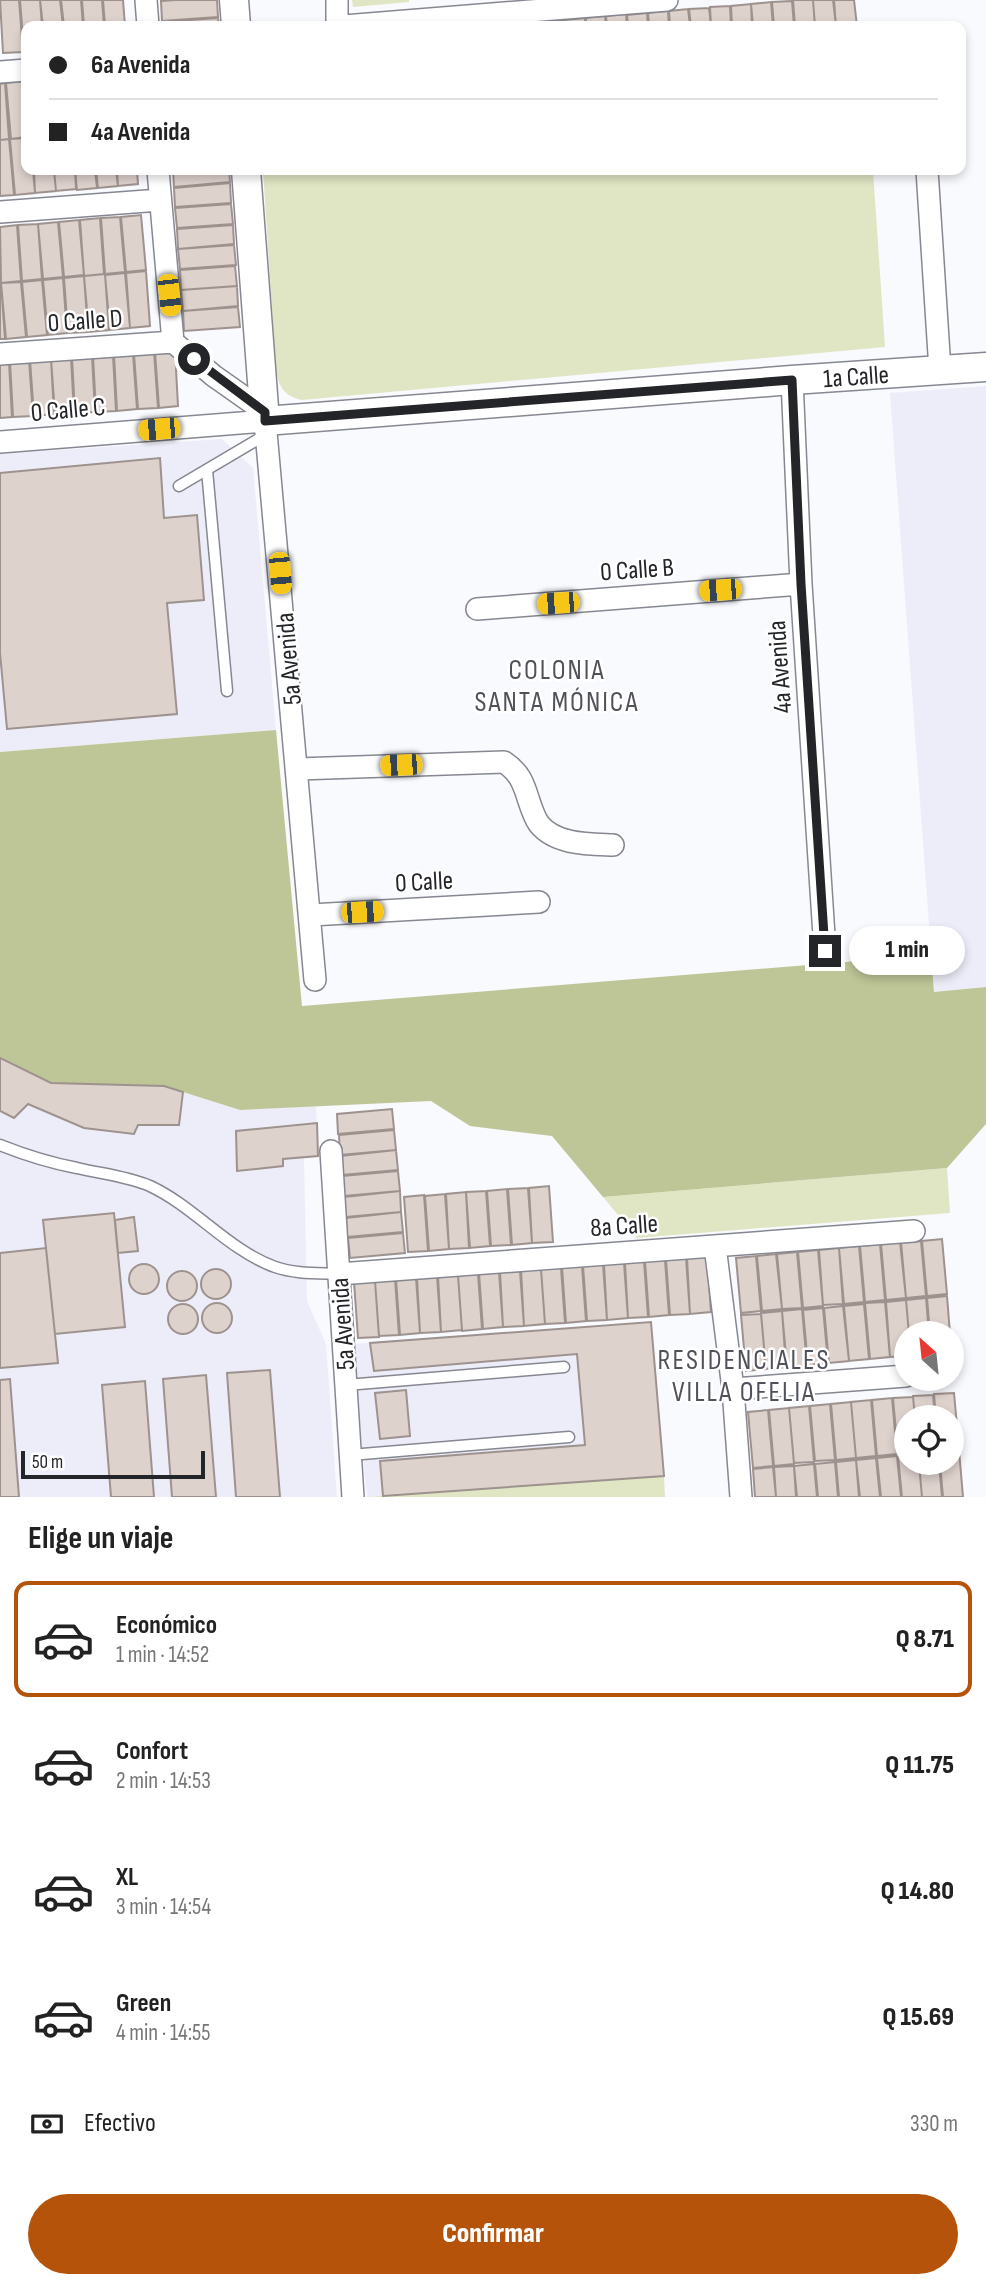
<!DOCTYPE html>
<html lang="es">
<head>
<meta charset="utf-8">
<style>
	:root { --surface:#fff; --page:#f6f6f6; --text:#222; --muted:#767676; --line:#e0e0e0; --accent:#b45309 }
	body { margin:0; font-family:"Sofia Sans Condensed",sans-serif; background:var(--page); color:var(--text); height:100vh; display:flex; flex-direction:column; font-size:26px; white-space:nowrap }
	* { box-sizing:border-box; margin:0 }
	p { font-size:23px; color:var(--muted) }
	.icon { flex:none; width:38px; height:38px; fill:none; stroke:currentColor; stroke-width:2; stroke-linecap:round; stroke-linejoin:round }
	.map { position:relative; height:1497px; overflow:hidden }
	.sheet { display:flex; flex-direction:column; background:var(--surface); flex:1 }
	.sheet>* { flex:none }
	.top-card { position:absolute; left:21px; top:21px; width:945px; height:154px; border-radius:14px; box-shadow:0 4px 10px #0003; display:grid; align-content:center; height:154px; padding:0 28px; background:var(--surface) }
	.needle { width:46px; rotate:333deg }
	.tools { position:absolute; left:894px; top:1321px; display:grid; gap:14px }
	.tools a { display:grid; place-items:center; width:70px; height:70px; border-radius:50%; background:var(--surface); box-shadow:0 4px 10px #0003; font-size:35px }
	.scale { position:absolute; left:21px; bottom:18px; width:184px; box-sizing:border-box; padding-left:7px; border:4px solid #242528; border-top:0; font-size:19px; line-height:24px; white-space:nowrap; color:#242528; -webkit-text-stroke:5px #fff; paint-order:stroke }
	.end { position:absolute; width:32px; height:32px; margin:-16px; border:9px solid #242528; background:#fff; box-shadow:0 0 0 4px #fff }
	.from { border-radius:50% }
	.bubble { position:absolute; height:49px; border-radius:24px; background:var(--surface); box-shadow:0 4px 10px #0003; font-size:23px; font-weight:800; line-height:49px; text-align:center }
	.car { position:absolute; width:21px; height:42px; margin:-21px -10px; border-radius:9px; box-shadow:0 0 5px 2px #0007; background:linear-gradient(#f5c518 24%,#345 0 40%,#f5c518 0 76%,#345 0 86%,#f5c518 0) }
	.top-card b { display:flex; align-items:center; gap:24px; height:66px; font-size:26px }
	.top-card b+b { border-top:2px solid var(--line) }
	.top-card i { width:18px; height:18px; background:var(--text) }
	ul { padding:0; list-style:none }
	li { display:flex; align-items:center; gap:21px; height:116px; margin:0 14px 10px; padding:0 14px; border:4px solid transparent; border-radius:14px }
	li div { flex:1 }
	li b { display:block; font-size:26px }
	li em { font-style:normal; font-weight:800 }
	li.on { border-color:var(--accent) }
	li>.icon { width:63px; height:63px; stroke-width:1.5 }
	h2 { padding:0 28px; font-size:32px; line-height:84px }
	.pay { display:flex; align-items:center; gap:18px; height:77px; padding:0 28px; font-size:26px }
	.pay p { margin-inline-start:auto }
	.primary-button { display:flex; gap:14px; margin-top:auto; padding:14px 28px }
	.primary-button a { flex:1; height:80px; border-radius:42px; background:var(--accent); color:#fff; font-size:28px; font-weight:800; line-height:80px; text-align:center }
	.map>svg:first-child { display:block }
	.built { fill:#ecedf8 }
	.green { fill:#e0e6c4 }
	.forest { fill:#bec697 }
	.building { fill:#ded2cd; stroke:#9e928f; stroke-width:2 }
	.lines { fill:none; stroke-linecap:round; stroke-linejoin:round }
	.lane-casing { stroke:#868891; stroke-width:13 }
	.street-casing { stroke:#868891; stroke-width:24 }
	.secondary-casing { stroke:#868891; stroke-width:31 }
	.lane { stroke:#fff; stroke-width:10 }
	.street { stroke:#fff; stroke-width:21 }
	.secondary { stroke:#fff; stroke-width:28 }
	.route { stroke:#242528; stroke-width:9 }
	.labels { text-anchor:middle; stroke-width:5; stroke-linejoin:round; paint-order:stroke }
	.street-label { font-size:26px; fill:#242528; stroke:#fff }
	.neighbourhood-label { font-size:28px; letter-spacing:2px; fill:#50515a; stroke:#fff }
</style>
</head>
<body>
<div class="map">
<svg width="986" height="1497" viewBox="0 0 986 1497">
	<rect width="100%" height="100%" fill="#f9fafe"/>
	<path class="built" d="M986,386V987L934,992L890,393Z
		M222,439L253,468L276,730L0,752V454Z
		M0,1058L51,1083L164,1086L240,1110L316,1106L318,1156L304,1158L307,1301L326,1344L337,1497H0Z
		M651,1322L664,1476L367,1497L352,1344Z"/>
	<path class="green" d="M352,0H409V2L353,7Z
		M263,170H873L885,347L302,400C284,396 279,387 276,370Z
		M947,1168L950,1213L637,1238L603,1197Z
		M664,1476L665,1497H367Z"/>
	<path class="forest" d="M276,730L302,1006L931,955L934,992L986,987V1124L947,1168L603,1197L552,1136L470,1126L431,1101L240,1110L164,1086L51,1083L0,1058V752Z"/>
	<path class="building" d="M0,0H19L23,52L3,53Z
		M20,0H40L42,26H26V51H24Z
		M40,0H60L63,26H43Z
		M61,0H81L83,26H64Z
		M82,0H102L104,26H84Z
		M103,0H123L125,26H105Z
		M175,0H217L218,17L162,21L161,1Z
		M793,0H813L815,26H795Z
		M813,0H833L836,26H815Z
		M834,0H854L857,26H836Z
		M792,1L794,26H774L772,2Z
		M771,2L773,26H753L751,4Z
		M751,4L752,26H732L731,6Z
		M730,6L731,26H711L710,7Z
		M709,8L711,26H691L689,9Z
		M688,9L690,26H670L669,11Z
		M668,11L669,26H649L648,13Z
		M647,13L648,26H628L627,15Z
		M626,14L627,26H607L606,16Z
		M605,16L606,26H586V18Z
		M218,18L219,26H163L162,22Z
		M585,18V26H565V20Z
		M564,20V26H544V22Z
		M543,22L544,26H524L523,23Z
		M26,81V137L11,139L6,83Z
		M5,83L9,139L0,140V84Z
		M26,138V170H33L35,193L15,195L10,139Z
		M9,139L14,195L0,196V140Z
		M34,170H54L56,191L35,193Z
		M54,170H75L76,189L56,191Z
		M75,170H95L97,188L77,190Z
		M96,170H116L118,186L98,188Z
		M117,170H137L138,184L118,186Z
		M173,170H229L230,182L174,187Z
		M230,183L231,203L175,207L174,188Z
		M231,204L233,224L177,228L175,208Z
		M141,215L146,270L126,272L121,217Z
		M120,217L125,272L105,274L101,218Z
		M100,218L104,274L84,276L80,220Z
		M79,220L84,275L64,277L59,222Z
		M58,222L63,277L43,279L38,224Z
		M38,224L42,279L22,281L18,225Z
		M17,225L21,281L1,283L0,227Z
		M233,225L234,244L178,249L177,229Z
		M234,245L236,265L180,269L178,249Z
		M235,266L237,286L181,290L180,270Z
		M146,271L150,326L130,328L126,273Z
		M125,273L130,328L110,330L105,275Z
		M105,274L109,330L89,332L84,276Z
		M84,276L88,332L68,333L64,278Z
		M63,278L67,333L48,335L43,280Z
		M42,280L47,335L27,337L22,282Z
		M21,282L26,337L6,339L1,283Z
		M1,283L5,339H0V283Z
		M237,286L238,306L183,311L181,290Z
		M238,307L240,327L184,331L183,311Z
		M175,351L178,406L159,408L155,352Z
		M154,352L158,408L138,409L134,354Z
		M133,354L137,409L117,411L114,355Z
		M113,355L116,411L96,412L93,356Z
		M92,356L95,412L75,413L72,357Z
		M71,358L74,413L55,414L51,359Z
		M51,359L54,414L34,416L30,360Z
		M29,360L33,416L13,417L10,362Z
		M9,362L12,417L0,418V363Z
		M160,458L164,518L197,515L204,600L167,603L177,714L7,729L0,653V473Z
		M0,1058L51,1083L164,1086L183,1092L179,1125H138L134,1134L84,1128L28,1104L14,1118L0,1111Z
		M392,1109L394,1129L338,1134L337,1114Z
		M317,1123L318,1156L283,1159V1166L237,1171L236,1131Z
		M394,1130L396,1150L340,1155L339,1135Z
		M396,1150L398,1170L342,1175L340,1156Z
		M398,1171L400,1191L344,1196L342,1176Z
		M549,1186L553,1242L532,1243L529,1188Z
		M528,1188L532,1243L512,1245L508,1189Z
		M507,1189L511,1245L491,1246L487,1191Z
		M400,1191L401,1212L346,1217L344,1197Z
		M486,1191L490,1246L470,1248L466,1192Z
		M466,1192L469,1248L449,1249L446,1194Z
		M445,1194L449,1249L429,1251L425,1196Z
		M424,1195L428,1251L408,1252L404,1197Z
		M401,1212L403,1232L347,1237L346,1218Z
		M114,1213L125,1327L55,1334L43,1220Z
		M134,1217L138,1251L118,1253L115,1220Z
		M403,1233L405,1253L350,1258L348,1238Z
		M942,1239L947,1294L927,1296L922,1241Z
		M921,1241L926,1296L906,1298L901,1242Z
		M900,1242L906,1298L886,1300L881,1244Z
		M880,1244L885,1300L865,1302L860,1246Z
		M859,1246L864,1302L844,1304L839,1248Z
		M46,1248L58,1363L0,1368V1253Z
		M839,1248L843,1304L823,1305L819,1250Z
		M818,1250L823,1306L803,1308L798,1252Z
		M797,1252L802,1308L782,1309L777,1254Z
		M776,1254L782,1309L762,1311L757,1256Z
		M756,1256L761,1311L741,1313L736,1258Z
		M707,1257L711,1312L690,1314L687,1258Z
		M686,1258L690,1314L670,1315L666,1260Z
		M665,1260L669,1315L649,1317L645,1261Z
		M644,1261L648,1317L628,1318L625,1263Z
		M624,1263L628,1318L607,1320L604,1264Z
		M129 1279a15 15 0 1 1 30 0a15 15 0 1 1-30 0Z
		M603,1264L607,1320L587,1321L583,1266Z
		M582,1266L586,1321L566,1323L562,1267Z
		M561,1268L565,1323L545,1324L541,1269Z
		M201 1284a15 15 0 1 1 30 0a15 15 0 1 1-30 0Z
		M541,1269L545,1324L524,1326L521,1270Z
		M167 1286a15 15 0 1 1 30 0a15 15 0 1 1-30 0Z
		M520,1271L524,1326L503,1327L500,1272Z
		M499,1272L503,1327L483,1329L479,1273Z
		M478,1274L482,1329L462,1331L458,1275Z
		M458,1275L462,1330L441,1332L438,1276Z
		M437,1276L441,1332L420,1333L417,1278Z
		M416,1278L420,1333L400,1335L396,1279Z
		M395,1279L399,1335L379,1336L375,1281Z
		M375,1281L379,1337L358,1338L354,1282Z
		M947,1296L950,1334H930L927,1298Z
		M926,1298L929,1334H909L906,1300Z
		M906,1300L909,1334H906V1356L890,1357L886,1302Z
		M885,1302L890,1357L870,1359L865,1303Z
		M202 1318a15 15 0 1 1 30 0a15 15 0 1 1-30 0Z
		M168 1319a15 15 0 1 1 30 0a15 15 0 1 1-30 0Z
		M864,1304L869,1359L849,1361L844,1306Z
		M843,1306L849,1361L829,1363L824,1308Z
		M823,1308L828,1363L808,1365L803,1310Z
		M802,1309L807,1365L787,1367L782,1311Z
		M782,1311L786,1367L766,1369L761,1313Z
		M761,1314L766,1369L746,1371L741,1315Z
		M651,1322L664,1476L383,1496L380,1461L585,1445L577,1354L374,1371L370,1343Z
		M270,1370L280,1497H236L227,1373Z
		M206,1375L216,1497H172L163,1379Z
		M10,1379L19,1497H0V1380Z
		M145,1381L154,1497H111L102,1385Z
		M406,1390L410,1436L380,1439L375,1393Z
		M954,1393L959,1448L952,1449V1418H936L934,1394Z
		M933,1395L935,1418H915L913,1396Z
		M913,1397L915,1418H906V1453L898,1454L893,1398Z
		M892,1398L897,1454L877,1456L872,1400Z
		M871,1400L876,1456L856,1458L851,1402Z
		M851,1402L856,1458L836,1460L831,1404Z
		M830,1404L835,1460L815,1461L810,1406Z
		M809,1406L814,1462L794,1463L789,1408Z
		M789,1408L794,1464L774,1466L769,1410Z
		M768,1410L773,1466L753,1468L748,1412Z
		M959,1450L963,1497H943L940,1463H952V1451Z
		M906,1455V1463H919L922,1497H902L898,1456Z
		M897,1456L901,1497H881L877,1458Z
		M876,1458L880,1497H860L856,1460Z
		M856,1460L859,1497H839L836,1462Z
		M835,1462L838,1497H818L815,1464Z
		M919,1463H939L942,1497H922Z
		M814,1464L817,1497H797L794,1466Z
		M794,1466L796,1497H776L774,1467Z
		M773,1467L776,1497H755L753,1469Z"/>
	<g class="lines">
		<g class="lane-casing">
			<path id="lane" d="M207,470L227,691
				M179,486L267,434
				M0,1145C25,1155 51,1163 77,1168C102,1174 126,1176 150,1186C195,1207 228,1250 275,1267C295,1274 318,1273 339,1274
				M346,1385L564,1367
				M350,1455L569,1437"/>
		</g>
		<g class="street-casing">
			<path id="street" d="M146,0L148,26
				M337,0V20L339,24L344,26L667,0
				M0,72L26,70
				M158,170L173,342L214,376L265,412
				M927,170L940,370
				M0,212L160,200
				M0,354L173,342
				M792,380L801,584L825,951
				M0,442L265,421L315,980
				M477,609L801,584
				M298,769L504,762C519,772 523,782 528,798C531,807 534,817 539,824C556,845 589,844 613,845
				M311,915L539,902
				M331,1151L353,1497
				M715,1246L733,1389L741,1497
				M339,1274L914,1231
				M733,1389L906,1376"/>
		</g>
		<g class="secondary-casing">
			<path id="secondary" d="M234,0L236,26
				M246,170L265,421L792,380L986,367"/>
		</g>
		<use href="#lane" class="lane"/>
		<use href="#street" class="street"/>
		<use href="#secondary" class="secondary"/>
	</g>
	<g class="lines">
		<path class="route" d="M194,359L265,412V421L792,380L801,584L825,951"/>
	</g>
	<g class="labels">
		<g class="street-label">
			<text transform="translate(85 320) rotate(-4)" y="9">0 Calle D</text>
			<text transform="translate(856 376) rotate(-4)" y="9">1a Calle</text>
			<text transform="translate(68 409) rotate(-5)" y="9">0 Calle C</text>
			<text transform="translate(637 569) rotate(-4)" y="9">0 Calle B</text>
			<text transform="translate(288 659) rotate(-95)" y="9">5a Avenida</text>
			<text transform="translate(779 667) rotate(-94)" y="9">4a Avenida</text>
			<text transform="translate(424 881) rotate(-3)" y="9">0 Calle</text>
			<text transform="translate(624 1225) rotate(-4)" y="9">8a Calle</text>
			<text transform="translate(342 1324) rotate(-94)" y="9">5a Avenida</text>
		</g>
		<g class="neighbourhood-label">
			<text x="557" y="679">COLONIA<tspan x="557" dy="32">SANTA MÓNICA</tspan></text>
			<text x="744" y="1369">RESIDENCIALES<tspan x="744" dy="32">VILLA OFELIA</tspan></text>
		</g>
	</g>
</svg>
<div class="tools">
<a><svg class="needle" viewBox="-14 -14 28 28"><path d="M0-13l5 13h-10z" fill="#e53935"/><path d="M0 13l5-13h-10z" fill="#767676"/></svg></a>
<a><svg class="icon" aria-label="locate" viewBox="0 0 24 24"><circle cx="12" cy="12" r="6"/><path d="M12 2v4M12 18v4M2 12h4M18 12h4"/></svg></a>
</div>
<div class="scale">50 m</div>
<i class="end from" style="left:194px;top:359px"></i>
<i class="end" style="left:825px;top:951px"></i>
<div class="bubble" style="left:849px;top:926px;width:116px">1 min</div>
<i class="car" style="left:169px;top:295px;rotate:174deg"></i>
<i class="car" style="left:159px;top:429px;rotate:265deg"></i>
<i class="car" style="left:280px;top:573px;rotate:175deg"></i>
<i class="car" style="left:720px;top:590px;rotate:266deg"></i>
<i class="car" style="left:558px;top:603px;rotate:266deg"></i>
<i class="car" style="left:401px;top:765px;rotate:268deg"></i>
<i class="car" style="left:362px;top:912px;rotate:87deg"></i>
<div class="top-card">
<b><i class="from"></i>6a Avenida</b>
<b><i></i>4a Avenida</b>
</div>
</div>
<section class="sheet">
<h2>Elige un viaje</h2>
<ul>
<li class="on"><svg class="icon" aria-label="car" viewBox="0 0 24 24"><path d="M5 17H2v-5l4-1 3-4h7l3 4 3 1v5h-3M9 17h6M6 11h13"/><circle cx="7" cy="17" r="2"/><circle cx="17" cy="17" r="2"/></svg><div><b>Económico</b><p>1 min · 14:52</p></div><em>Q 8.71</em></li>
<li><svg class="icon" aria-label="car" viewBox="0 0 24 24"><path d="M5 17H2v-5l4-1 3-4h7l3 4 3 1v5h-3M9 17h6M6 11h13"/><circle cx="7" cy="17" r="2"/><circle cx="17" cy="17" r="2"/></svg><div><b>Confort</b><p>2 min · 14:53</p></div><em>Q 11.75</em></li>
<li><svg class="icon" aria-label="car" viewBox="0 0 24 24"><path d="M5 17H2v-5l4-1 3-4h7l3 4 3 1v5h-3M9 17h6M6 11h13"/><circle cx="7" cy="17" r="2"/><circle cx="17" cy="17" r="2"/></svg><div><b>XL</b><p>3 min · 14:54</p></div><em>Q 14.80</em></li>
<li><svg class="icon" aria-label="car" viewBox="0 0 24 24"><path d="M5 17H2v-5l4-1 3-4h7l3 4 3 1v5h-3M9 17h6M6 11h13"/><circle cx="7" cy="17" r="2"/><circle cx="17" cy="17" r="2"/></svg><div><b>Green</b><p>4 min · 14:55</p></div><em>Q 15.69</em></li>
</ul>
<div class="pay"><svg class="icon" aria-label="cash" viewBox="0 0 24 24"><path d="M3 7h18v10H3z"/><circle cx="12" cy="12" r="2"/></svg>Efectivo<p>330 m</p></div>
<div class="primary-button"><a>Confirmar</a></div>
</section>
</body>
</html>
